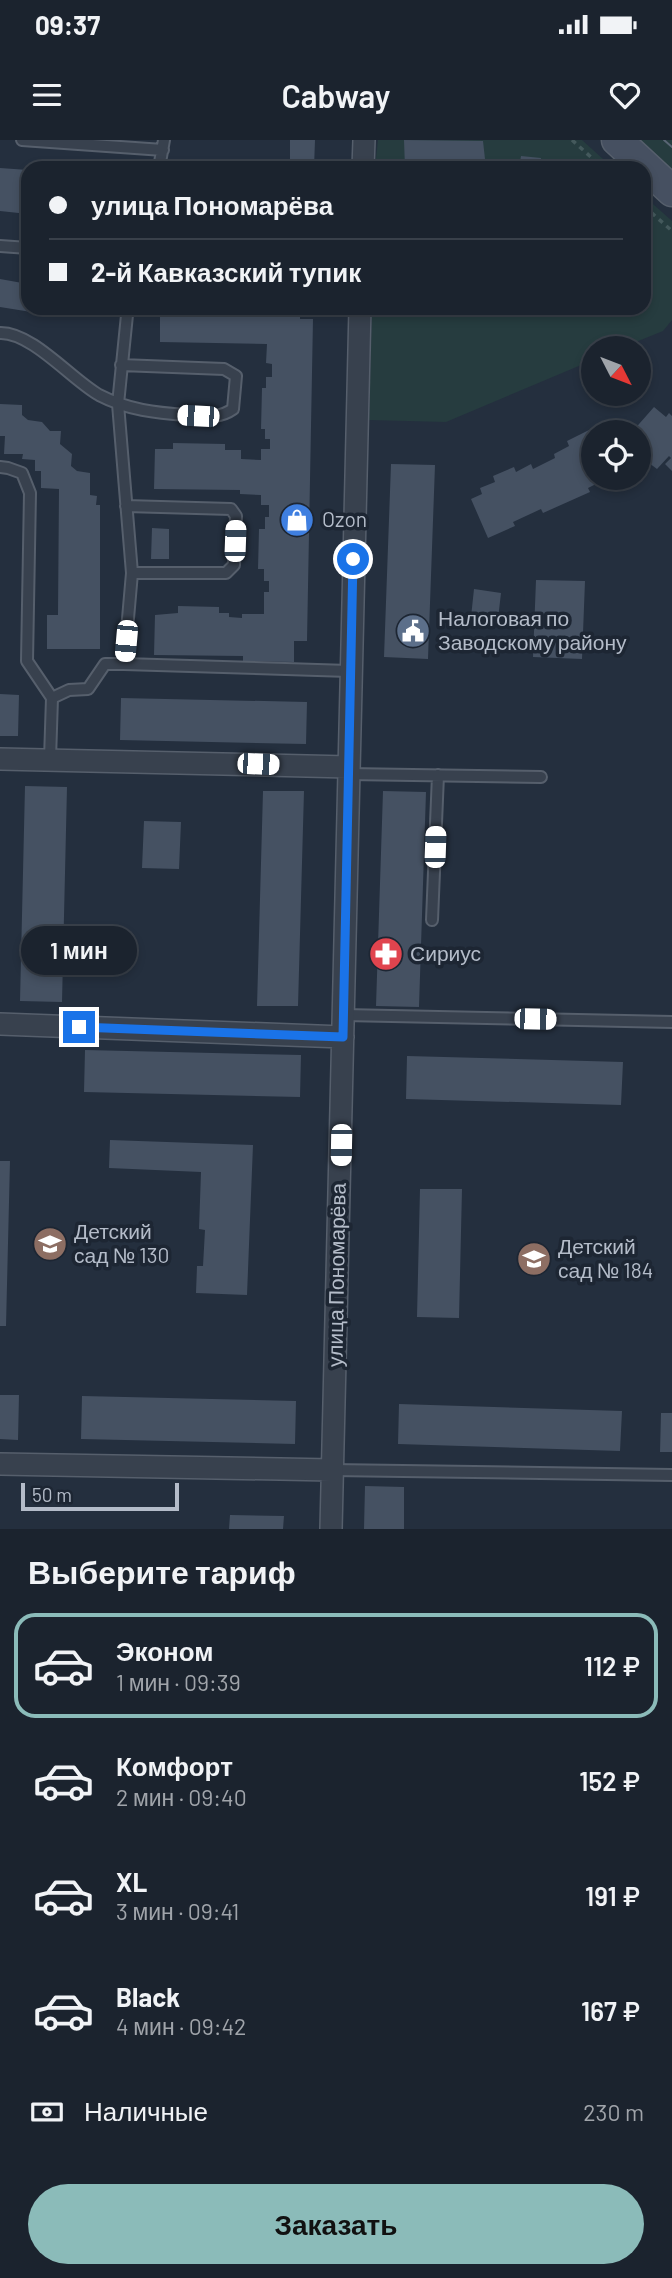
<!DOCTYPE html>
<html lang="ru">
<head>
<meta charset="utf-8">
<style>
	:root { --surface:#1b232e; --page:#282f3a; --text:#f1f3f6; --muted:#a0a4aa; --line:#39404a; --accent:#8bbbb9 }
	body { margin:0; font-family:Barlow,sans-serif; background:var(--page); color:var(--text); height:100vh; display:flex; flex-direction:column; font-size:26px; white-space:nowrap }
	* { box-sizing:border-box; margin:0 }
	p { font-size:23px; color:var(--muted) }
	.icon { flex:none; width:38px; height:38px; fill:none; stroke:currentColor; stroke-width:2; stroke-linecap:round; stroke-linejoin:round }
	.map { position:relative; height:1389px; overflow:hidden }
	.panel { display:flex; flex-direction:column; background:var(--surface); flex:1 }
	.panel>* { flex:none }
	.guide { position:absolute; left:21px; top:21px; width:630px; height:154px; border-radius:21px; box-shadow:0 4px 10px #0003,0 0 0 2px var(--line); display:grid; align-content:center; height:154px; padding:0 28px; background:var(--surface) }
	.needle { width:46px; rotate:132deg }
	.tools { position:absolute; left:581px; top:196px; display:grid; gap:14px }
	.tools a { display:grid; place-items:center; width:70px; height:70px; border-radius:50%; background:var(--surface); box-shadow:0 4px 10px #0003,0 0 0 2px var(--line); font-size:35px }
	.scale { position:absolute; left:21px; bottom:18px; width:158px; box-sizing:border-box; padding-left:7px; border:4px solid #b4bcc9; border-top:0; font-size:19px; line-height:24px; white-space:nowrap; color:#b4bcc9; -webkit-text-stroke:5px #1d2633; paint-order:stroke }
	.end { position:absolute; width:32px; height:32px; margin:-16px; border:9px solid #1a73e8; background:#fff; box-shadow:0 0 0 4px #fff }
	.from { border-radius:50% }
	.bubble { position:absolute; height:49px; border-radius:24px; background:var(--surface); box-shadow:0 4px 10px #0003,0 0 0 2px var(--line); font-size:23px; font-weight:600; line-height:49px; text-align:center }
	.car { position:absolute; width:21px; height:42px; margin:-21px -10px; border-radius:9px; box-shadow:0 0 5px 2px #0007; background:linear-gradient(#fff 24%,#345 0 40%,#fff 0 76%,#345 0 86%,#fff 0) }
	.guide b { display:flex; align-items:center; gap:24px; height:66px; font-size:26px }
	.guide b+b { border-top:2px solid var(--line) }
	.guide i { width:18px; height:18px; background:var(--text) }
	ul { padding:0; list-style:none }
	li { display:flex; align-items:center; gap:21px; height:105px; margin:0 14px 10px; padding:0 14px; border:4px solid transparent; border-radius:21px }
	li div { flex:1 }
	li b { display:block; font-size:26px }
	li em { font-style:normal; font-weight:600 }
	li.on { border-color:var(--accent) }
	li>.icon { width:63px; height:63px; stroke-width:1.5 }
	h2 { padding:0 28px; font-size:32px; line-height:84px }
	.pay { display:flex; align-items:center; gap:18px; height:77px; padding:0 28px; font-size:26px }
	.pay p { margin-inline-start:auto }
	.button { display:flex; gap:14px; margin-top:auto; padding:14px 28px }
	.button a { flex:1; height:80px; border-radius:42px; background:var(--accent); color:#111; font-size:28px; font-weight:600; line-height:80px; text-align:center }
	.status { display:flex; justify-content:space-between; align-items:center; height:49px; padding:0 35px; background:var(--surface); direction:ltr }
	.status svg { height:19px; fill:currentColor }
	header { display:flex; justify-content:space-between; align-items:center; height:91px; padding:0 28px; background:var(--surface); font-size:32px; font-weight:600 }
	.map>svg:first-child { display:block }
	.green { fill:#263c3f }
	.building { fill:#455162 }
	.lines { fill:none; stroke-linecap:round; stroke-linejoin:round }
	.lane-casing { stroke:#565f6c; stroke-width:14 }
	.street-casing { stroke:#565f6c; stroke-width:24 }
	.secondary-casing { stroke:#565f6c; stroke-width:33 }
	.path { stroke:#44595c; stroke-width:3.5; stroke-dasharray:5 5; stroke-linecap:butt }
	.lane { stroke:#38414e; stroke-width:10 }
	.street { stroke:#38414e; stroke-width:21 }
	.secondary { stroke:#465061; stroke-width:30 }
	.tram { stroke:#5a6575; stroke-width:2 }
	.route { stroke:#1a73e8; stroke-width:9 }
	.labels { text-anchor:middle; stroke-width:7; stroke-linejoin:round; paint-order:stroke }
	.poi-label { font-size:21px; fill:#b4bcc9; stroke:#1d2633; text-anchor:start }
	.street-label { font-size:21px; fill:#b4bcc9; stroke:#1d2633 }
</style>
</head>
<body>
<div class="status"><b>09:37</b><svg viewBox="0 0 49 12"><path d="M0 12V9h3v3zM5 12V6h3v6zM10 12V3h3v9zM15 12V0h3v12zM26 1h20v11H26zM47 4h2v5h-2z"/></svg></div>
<header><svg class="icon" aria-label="menu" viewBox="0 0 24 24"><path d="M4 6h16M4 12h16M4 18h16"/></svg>Cabway<svg class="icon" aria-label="heart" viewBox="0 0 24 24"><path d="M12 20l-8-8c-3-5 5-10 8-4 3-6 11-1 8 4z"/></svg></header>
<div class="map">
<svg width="672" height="1389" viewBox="0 0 672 1389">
	<rect width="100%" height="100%" fill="#242f3e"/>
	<path class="green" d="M378,0H582L613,28H375Z
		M640,0H672V29Z
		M644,56L672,81V180L663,191L621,208H593V220L446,282L369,280L372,168H644Z"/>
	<path class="building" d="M290,0H315L314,28H290Z
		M404,0L483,1L486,28H405Z
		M521,16L541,18L540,28H519Z
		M0,28L28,30V74L0,71Z
		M0,139L28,144V168H58L56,176L0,167Z
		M160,168H300V179H313L307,501H294V522L243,521V516L154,515L155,475L178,473V466L219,467V473H229V477L242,478V474H264V452H269V441H264V429H258L259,389H265V377H269V365H261V355L240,354V350L154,349L155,309H173V303L225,304V310H241V319L261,320V309H270V299H265V289H261L262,248H266V237H272V224L266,223L267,204L160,202Z
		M0,264L22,265V275L28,280L42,282L50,291H61L60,304L72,314L71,326L77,331L90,333V355L97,356L96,365H100V509H47V475H58L59,349L41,348V331H35V320L22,319L23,314H4L5,296H0Z
		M654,267L666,277L669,273L672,276V331L665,324L671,318L669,316L657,329L649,323L639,328V292H632Z
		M620,286L623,292H595L606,287L608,291Z
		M589,290L591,295L593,293V338H608L588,348L590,352L543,373L541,369L513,382L515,386L488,398L471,359L482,354L480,348L495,342L493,336L514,327L516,332L531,324L533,329L555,318L554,314L569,306L567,301Z
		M391,324L435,325L428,519L384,517Z
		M152,388L169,389V419H151Z
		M536,440L585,441L582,519L533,517Z
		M474,449L501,453L498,479L471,477Z
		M0,554L19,555L18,596H0Z
		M121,558L307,562L306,604L120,600Z
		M25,646L67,647L62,862L20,861Z
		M263,651H304L298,866H257Z
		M383,651L426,652L419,867L376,866Z
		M144,681L181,682L179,729L142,728Z
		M85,910L301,915L300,957L84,952Z
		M407,916L623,922L621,965L406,959Z
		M110,1000L253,1005L247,1155L196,1153L197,1126H203L205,1090L199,1089L201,1032L109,1028Z
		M0,1021H10L6,1186H0Z
		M420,1049H462L459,1178L417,1177Z
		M0,1255H19L18,1300L0,1299Z
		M82,1256L296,1261L295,1304L81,1299Z
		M399,1264L622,1271L620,1311L398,1304Z
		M661,1273H672V1312H660Z
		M365,1346L404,1347V1389H364Z
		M230,1375L284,1376L283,1389H229Z"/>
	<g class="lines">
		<g class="lane-casing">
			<path id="lane" d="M22,0L163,10
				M159,28L164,0
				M0,106L28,108
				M0,193C32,192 72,240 99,255C128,270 156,273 187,275C205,276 219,279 233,269L236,236L224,229L121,225
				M0,327L8,328L22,333L30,353L27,521L52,558
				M126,366L231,369L236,376L234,425L226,433H132
				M124,524L349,531
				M50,619L52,558L69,550L88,549L105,524H124L132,433L118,264L127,175L130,168
				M348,634L541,637
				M432,780L438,635
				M344,875L672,882
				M332,1330L672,1335"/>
		</g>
		<g class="street-casing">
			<path id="street" d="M363,28L364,0
				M0,619L349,627
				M0,884L343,897
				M0,1324L332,1330
				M331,1389L360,168"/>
		</g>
		<g class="secondary-casing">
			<path id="secondary" d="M617,0L672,51"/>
		</g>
		<path class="path" d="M572,0L603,28
			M644,66L672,91"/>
		<use href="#lane" class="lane"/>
		<use href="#street" class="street"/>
		<use href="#secondary" class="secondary"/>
		<path class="tram" d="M664,0L672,7"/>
	</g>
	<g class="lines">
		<path class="route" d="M79,887L343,897L353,419"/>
	</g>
	<defs>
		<g id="shop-disc" transform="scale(1.75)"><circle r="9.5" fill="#3f7fe0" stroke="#1d2633"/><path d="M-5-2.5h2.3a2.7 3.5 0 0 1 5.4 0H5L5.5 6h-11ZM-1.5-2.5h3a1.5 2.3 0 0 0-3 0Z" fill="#fff"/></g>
		<g id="civic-disc" transform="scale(1.75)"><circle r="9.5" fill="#5c6f8a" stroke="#1d2633"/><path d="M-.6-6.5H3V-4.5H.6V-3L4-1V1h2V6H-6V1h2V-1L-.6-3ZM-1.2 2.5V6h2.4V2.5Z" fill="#fff"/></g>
		<g id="pharmacy-disc" transform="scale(1.75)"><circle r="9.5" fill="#e0444e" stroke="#1d2633"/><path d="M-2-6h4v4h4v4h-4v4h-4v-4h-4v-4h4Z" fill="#fff"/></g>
		<g id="school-disc" transform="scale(1.75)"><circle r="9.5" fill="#8d6e63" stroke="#1d2633"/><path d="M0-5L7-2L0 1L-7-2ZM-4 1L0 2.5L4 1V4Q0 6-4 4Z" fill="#fff"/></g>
	</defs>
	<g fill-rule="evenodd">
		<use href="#shop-disc" x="297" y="380"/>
		<use href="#civic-disc" x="413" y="491"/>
		<use href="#pharmacy-disc" x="386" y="814"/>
		<use href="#school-disc" x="50" y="1104"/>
		<use href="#school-disc" x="534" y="1119"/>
	</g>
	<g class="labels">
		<g class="poi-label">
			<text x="322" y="387">Ozon</text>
			<text x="438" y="486">Налоговая по<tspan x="438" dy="24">Заводскому району</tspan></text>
			<text x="410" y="821">Сириус</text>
			<text x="74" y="1099">Детский<tspan x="74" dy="24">сад № 130</tspan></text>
			<text x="558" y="1114">Детский<tspan x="558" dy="24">сад № 184</tspan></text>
		</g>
		<g class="street-label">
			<text transform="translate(337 1135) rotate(-89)" y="7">улица Пономарёва</text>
		</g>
	</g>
</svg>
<div class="tools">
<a><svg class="needle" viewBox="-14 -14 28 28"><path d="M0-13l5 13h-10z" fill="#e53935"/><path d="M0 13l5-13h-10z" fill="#a0a4aa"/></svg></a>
<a><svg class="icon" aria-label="locate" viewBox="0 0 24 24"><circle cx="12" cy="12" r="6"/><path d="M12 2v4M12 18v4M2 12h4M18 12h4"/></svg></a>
</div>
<div class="scale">50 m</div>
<i class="end from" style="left:353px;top:419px"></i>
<i class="end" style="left:79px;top:887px"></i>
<div class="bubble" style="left:21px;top:786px;width:116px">1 мин</div>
<i class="car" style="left:198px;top:276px;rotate:273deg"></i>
<i class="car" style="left:235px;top:401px;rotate:2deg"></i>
<i class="car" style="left:126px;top:501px;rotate:185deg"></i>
<i class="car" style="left:258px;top:624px;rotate:92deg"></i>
<i class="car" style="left:435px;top:707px;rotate:2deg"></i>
<i class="car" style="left:535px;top:879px;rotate:91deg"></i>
<i class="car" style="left:341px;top:1005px;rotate:181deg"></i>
<div class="guide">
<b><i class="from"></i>улица Пономарёва</b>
<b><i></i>2-й Кавказский тупик</b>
</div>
</div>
<section class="panel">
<h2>Выберите тариф</h2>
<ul>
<li class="on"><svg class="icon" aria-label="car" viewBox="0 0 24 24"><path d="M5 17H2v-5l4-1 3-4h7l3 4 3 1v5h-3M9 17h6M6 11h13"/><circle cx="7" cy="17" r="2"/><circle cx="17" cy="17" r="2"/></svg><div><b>Эконом</b><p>1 мин · 09:39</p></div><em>112 ₽</em></li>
<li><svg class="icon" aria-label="car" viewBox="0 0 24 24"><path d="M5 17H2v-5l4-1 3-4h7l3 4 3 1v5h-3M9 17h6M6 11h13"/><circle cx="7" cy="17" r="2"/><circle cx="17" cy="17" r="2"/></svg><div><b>Комфорт</b><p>2 мин · 09:40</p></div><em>152 ₽</em></li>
<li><svg class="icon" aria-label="car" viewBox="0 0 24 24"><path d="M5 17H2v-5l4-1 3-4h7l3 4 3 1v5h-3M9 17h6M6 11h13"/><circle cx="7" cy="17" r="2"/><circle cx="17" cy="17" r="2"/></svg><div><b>XL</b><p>3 мин · 09:41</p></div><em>191 ₽</em></li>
<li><svg class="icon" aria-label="car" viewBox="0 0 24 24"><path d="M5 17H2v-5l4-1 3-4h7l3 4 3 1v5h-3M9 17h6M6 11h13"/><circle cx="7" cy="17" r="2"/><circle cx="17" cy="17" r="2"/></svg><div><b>Black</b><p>4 мин · 09:42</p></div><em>167 ₽</em></li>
</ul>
<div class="pay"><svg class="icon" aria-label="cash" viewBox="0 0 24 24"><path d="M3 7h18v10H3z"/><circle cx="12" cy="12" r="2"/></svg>Наличные<p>230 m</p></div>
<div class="button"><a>Заказать</a></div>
</section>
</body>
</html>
